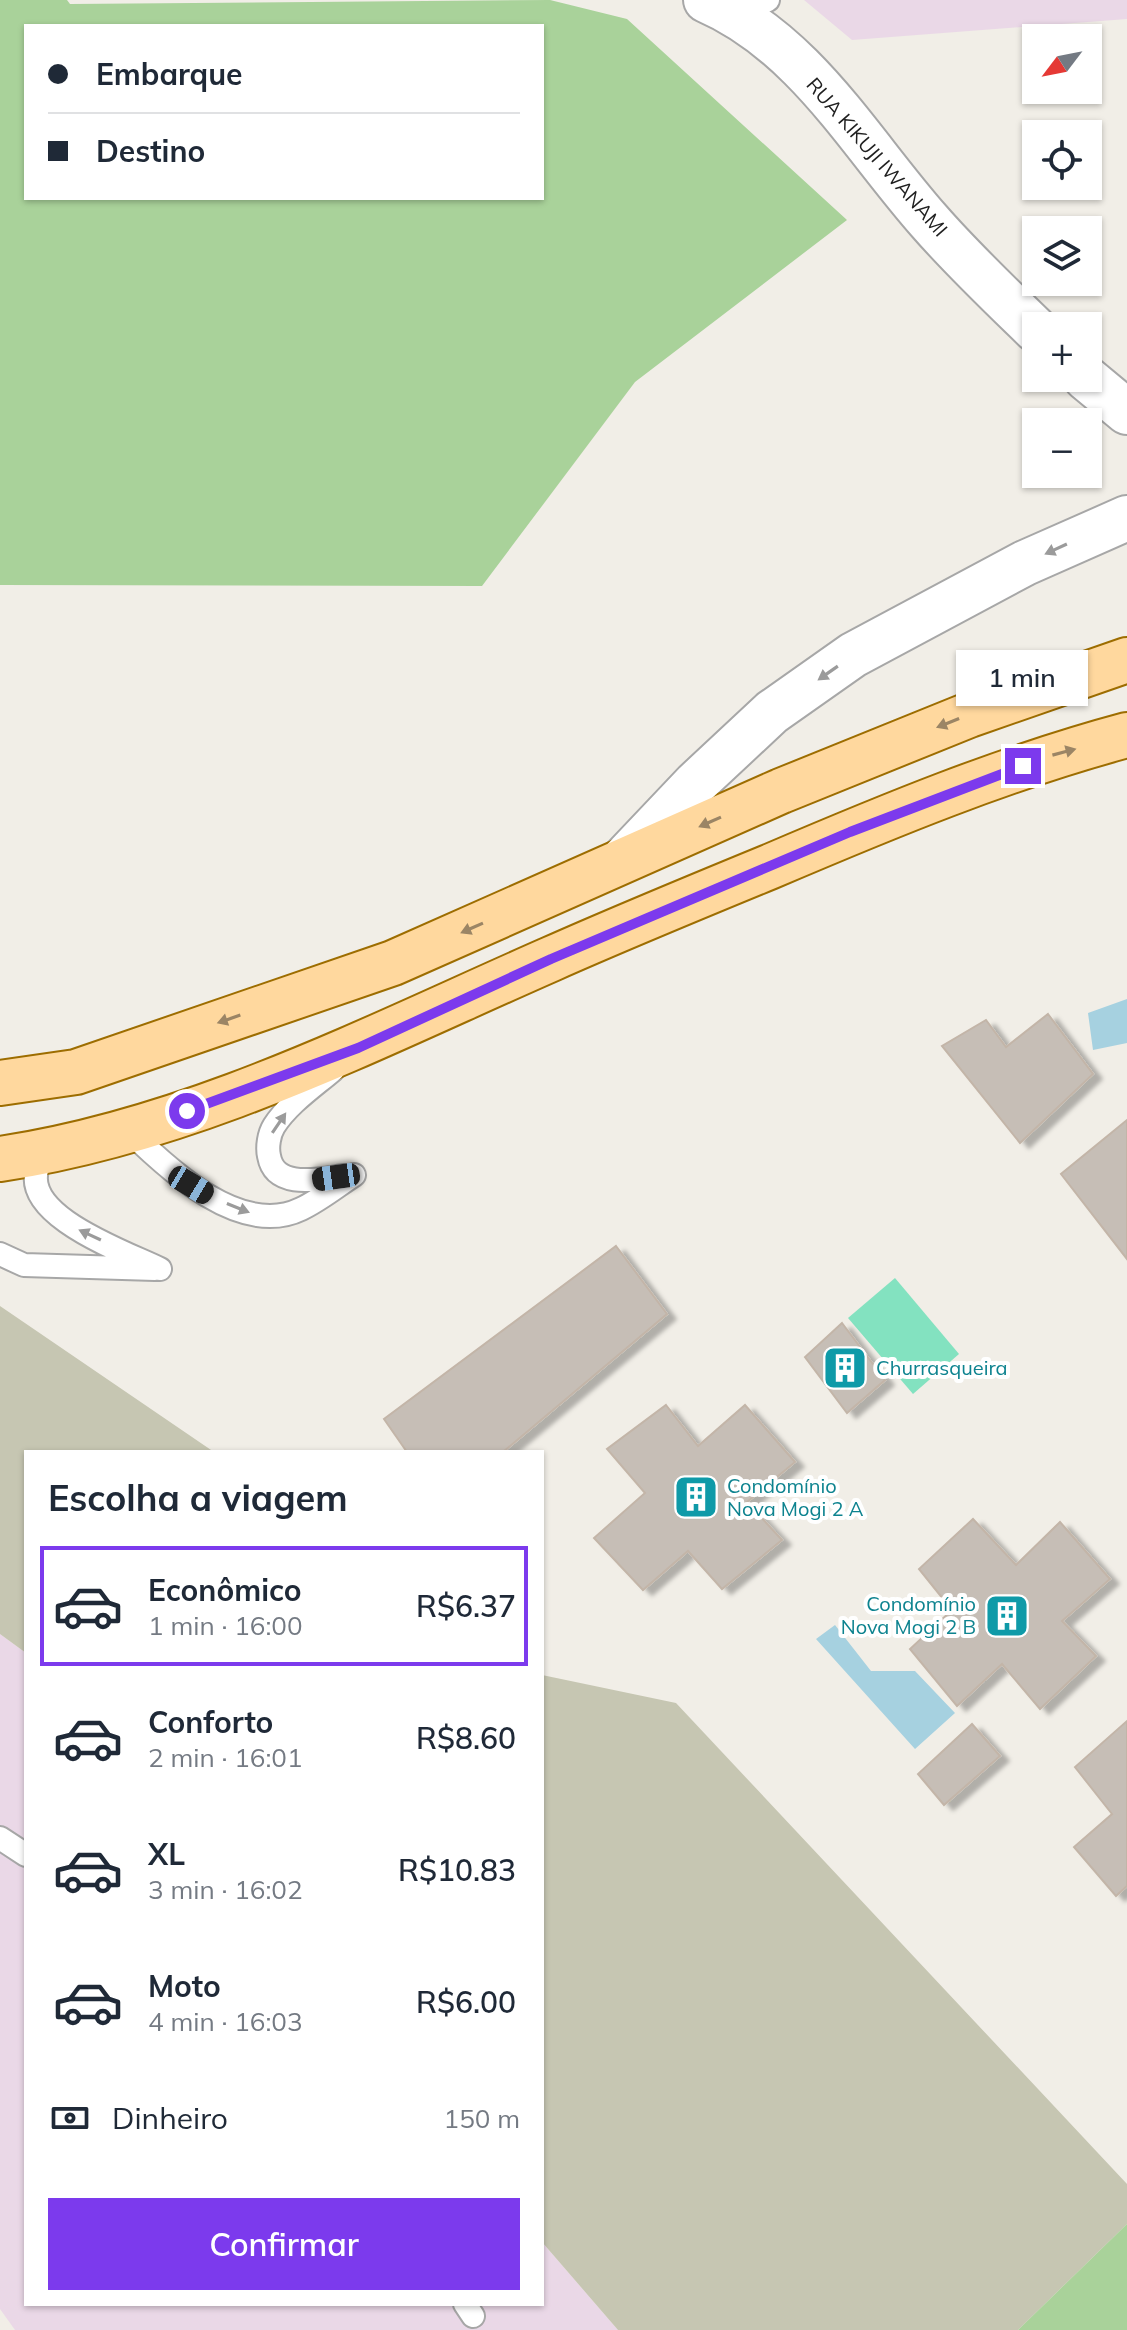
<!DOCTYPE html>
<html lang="pt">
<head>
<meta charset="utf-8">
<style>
	:root { --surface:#fff; --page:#f6f6f7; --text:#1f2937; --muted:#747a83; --line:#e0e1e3; --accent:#7c3aed }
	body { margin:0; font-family:Mulish,sans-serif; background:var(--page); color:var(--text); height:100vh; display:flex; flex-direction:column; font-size:30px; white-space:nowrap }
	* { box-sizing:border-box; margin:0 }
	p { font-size:26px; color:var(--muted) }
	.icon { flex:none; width:44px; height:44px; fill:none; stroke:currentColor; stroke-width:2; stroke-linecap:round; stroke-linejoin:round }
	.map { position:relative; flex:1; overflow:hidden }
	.panel { position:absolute; left:24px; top:1450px; width:520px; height:856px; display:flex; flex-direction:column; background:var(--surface); border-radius:0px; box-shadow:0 2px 6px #0004 }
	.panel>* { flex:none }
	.banner { position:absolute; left:24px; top:24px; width:520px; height:176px; border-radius:0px; box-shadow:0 2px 6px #0004; display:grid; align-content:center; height:176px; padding:0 24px; background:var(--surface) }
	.needle { width:52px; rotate:238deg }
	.tools { position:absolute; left:1022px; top:24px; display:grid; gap:16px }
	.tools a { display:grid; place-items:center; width:80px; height:80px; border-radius:0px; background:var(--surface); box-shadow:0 2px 6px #0004; font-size:40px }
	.end { position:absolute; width:36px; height:36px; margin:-18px; border:10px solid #7c3aed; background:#fff; box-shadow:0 0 0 4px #fff }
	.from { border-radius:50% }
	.bubble { position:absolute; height:56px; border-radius:0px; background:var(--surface); box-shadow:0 2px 6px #0004; font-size:26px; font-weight:600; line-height:56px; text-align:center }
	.car { position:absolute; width:24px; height:48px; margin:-24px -12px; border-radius:10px; box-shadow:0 0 6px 2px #0007; background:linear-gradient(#222 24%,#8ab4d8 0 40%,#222 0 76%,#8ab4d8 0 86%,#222 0) }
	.banner b { display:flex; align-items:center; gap:28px; height:76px; font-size:30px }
	.banner b+b { border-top:2px solid var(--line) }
	.banner i { width:20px; height:20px; background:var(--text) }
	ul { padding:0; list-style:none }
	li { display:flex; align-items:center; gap:24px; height:120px; margin:0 16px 12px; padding:0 8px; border:4px solid transparent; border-radius:0px }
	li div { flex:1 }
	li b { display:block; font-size:30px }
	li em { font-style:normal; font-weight:600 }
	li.active { border-color:var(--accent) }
	li>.icon { width:72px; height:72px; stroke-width:1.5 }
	h2 { padding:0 24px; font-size:36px; line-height:96px }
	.pay { display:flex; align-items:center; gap:20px; height:88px; padding:0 24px; font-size:30px }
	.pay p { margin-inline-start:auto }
	.button { display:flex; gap:16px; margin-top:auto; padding:16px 24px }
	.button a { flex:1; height:92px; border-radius:0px; background:var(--accent); color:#fff; font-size:32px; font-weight:600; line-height:92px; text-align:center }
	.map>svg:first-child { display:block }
	.industrial { fill:#ead8e7 }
	.construction { fill:#c6c6b2 }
	.forest { fill:#a9d29a; fill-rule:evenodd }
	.pitch { fill:#83e2c0 }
	.water { fill:#a6d1e0 }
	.building { fill:#c6beb6; stroke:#c3b5a8; stroke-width:2; filter:url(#shadow) }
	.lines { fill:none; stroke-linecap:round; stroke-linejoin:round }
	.lane-casing { stroke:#a7a7a7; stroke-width:26 }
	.street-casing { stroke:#a7a7a7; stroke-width:48 }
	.primary-casing { stroke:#9d6d00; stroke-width:48 }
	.lane { stroke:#fff; stroke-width:22 }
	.street { stroke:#fff; stroke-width:44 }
	.primary { stroke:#ffd89e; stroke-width:44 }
	.oneway { fill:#9b9b9b }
	.oneway2 { fill:#9b8565 }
	.route { stroke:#7c3aed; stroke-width:10 }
	.labels { text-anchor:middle; stroke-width:8; stroke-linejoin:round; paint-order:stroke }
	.street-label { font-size:20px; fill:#202020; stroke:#fff }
	.culture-label { font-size:20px; fill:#0d838f; stroke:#fff; text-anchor:start }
</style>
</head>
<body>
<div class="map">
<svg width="1127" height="2330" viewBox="0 0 1127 2330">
	<defs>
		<filter id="shadow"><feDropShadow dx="9" dy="5" stdDeviation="2" flood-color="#0004"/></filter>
	</defs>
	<rect width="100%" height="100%" fill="#f1eee7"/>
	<path class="industrial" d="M804,0H1127V19L852,40Z
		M0,1634L26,1653V2304H542V2242L618,2330H15L0,2309Z"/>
	<path class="construction" d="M0,1306L214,1452H26V1653L0,1634Z
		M542,1675L676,1703L1127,2184V2224L1018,2330H618L542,2242Z"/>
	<path class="forest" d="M0,0H67L70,4L550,0L627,19L847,220L635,382L482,586L0,585ZM26,26H542V198H26Z
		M1127,2224V2330H1018Z"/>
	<path class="pitch" d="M895,1278L959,1354L913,1394L848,1318Z"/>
	<path class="water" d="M1127,999V1043L1093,1050L1088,1013Z
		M835,1625L871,1671H915L955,1713L915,1749L816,1639Z"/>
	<path class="building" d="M1048,1014L1093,1074L1020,1143L942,1046L986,1020L1006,1047Z
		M1127,1120V1259L1061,1174Z
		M616,1246L667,1314L503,1452H407L384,1419Z
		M842,1323L885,1380L847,1413L805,1357Z
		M666,1405L698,1446L745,1405L795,1462L747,1502L782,1540L722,1589L688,1551L643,1590L594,1538L645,1493L607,1449Z
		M973,1519L1016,1565L1060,1522L1110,1579L1062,1621L1096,1656L1040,1709L1002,1664L957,1706L910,1649L952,1610L919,1569Z
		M1127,1721V1886L1116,1896L1074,1847L1112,1814L1075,1767Z
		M972,1724L1000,1756L944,1805L918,1774Z"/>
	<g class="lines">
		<g class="lane-casing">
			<path id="lane" d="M738,14L768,0
				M333,1070C313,1087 288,1104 274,1126C269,1134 267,1147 269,1156C275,1190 320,1179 345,1176
				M130,1132C169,1170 241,1238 301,1209C320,1200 337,1186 354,1175
				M50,1152C46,1156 40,1162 38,1167C19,1216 128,1253 160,1269
				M0,1254L24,1265L155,1269
				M0,1838L26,1855
				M465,2304L473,2316"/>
		</g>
		<g class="street-casing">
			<path id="street" d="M706,0C805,43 860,143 929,221C962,259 1000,295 1036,330
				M1086,378L1127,412
				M623,860L696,783L772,712L853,655L1025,563L1127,518"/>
		</g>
		<g class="primary-casing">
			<path id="primary" d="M0,1083L76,1072L393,963L781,791L969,715L1127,660
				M0,1159C194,1130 373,1037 551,959C623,927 696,897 769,867C886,817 1004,768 1127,735"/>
		</g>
		<use href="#lane" class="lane"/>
		<use href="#street" class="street"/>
		<use href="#primary" class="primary"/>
	</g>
	<defs><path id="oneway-solid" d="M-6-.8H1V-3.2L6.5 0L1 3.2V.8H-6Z" transform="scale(2)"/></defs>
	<g class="oneway">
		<use href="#oneway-solid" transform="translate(1056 549) rotate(155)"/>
		<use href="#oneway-solid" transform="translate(828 673) rotate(145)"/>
		<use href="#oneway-solid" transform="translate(279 1123) rotate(-56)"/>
		<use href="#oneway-solid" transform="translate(238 1208) rotate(22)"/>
		<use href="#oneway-solid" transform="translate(90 1235) rotate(-155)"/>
	</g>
	<g class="oneway2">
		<use href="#oneway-solid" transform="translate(948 723) rotate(158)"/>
		<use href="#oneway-solid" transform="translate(1064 752) rotate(-15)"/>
		<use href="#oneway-solid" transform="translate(710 822) rotate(156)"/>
		<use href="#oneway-solid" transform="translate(472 928) rotate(156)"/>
		<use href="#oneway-solid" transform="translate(229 1019) rotate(161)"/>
	</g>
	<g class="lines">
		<path class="route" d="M187,1111L358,1048L551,959L850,832L1023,766"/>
	</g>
	<defs>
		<g id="building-square" transform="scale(2.3)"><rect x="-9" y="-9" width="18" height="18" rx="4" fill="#0f9aa8" stroke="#fff"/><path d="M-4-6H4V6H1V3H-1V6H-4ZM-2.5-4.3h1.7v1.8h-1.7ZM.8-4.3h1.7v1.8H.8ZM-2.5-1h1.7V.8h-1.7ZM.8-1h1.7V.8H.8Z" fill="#fff"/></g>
	</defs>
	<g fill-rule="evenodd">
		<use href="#building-square" x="845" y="1368"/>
		<use href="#building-square" x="696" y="1497"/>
		<use href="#building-square" x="1007" y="1616"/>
	</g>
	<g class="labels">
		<g class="street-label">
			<text transform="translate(877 157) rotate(49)" y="7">RUA KIKUJI IWANAMI</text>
		</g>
		<g class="culture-label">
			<text x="876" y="1375">Churrasqueira</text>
			<text x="727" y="1493">Condomínio<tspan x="727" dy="23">Nova Mogi 2 A</tspan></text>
			<text x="976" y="1611" text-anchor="end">Condomínio<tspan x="976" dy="23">Nova Mogi 2 B</tspan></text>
		</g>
	</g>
</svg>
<div class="tools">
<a><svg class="needle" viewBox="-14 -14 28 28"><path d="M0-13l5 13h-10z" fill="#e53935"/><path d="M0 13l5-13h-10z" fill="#747a83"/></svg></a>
<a><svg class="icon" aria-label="locate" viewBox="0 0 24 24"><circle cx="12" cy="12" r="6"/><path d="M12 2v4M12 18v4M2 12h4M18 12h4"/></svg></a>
<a><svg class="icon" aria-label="layers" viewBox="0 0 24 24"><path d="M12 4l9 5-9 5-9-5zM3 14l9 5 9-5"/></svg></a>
<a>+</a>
<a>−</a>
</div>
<i class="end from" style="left:187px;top:1111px"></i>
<i class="end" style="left:1023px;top:766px"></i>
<div class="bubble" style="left:956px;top:650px;width:132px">1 min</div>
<i class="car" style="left:336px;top:1177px;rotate:262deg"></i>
<i class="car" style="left:191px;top:1185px;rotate:121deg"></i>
<div class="banner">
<b><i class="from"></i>Embarque</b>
<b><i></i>Destino</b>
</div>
<section class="panel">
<h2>Escolha a viagem</h2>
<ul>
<li class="active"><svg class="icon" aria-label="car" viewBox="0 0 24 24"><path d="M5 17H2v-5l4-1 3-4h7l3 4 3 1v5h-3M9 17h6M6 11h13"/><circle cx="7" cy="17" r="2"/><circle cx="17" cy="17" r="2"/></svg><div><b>Econômico</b><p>1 min · 16:00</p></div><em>R$6.37</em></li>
<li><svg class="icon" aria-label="car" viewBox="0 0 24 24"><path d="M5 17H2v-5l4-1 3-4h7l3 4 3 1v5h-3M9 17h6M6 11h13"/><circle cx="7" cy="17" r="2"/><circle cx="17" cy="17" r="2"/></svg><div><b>Conforto</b><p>2 min · 16:01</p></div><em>R$8.60</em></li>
<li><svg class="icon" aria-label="car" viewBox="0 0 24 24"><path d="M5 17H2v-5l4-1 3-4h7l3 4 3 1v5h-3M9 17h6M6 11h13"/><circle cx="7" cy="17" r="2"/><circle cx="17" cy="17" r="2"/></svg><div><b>XL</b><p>3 min · 16:02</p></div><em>R$10.83</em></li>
<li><svg class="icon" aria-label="car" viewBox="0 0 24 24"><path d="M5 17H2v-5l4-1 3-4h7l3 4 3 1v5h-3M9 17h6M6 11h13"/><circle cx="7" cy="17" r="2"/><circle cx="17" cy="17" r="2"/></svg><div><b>Moto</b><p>4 min · 16:03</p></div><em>R$6.00</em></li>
</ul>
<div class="pay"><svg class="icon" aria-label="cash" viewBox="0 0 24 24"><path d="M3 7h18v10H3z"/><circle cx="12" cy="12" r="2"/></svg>Dinheiro<p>150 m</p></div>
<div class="button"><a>Confirmar</a></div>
</section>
</div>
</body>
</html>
